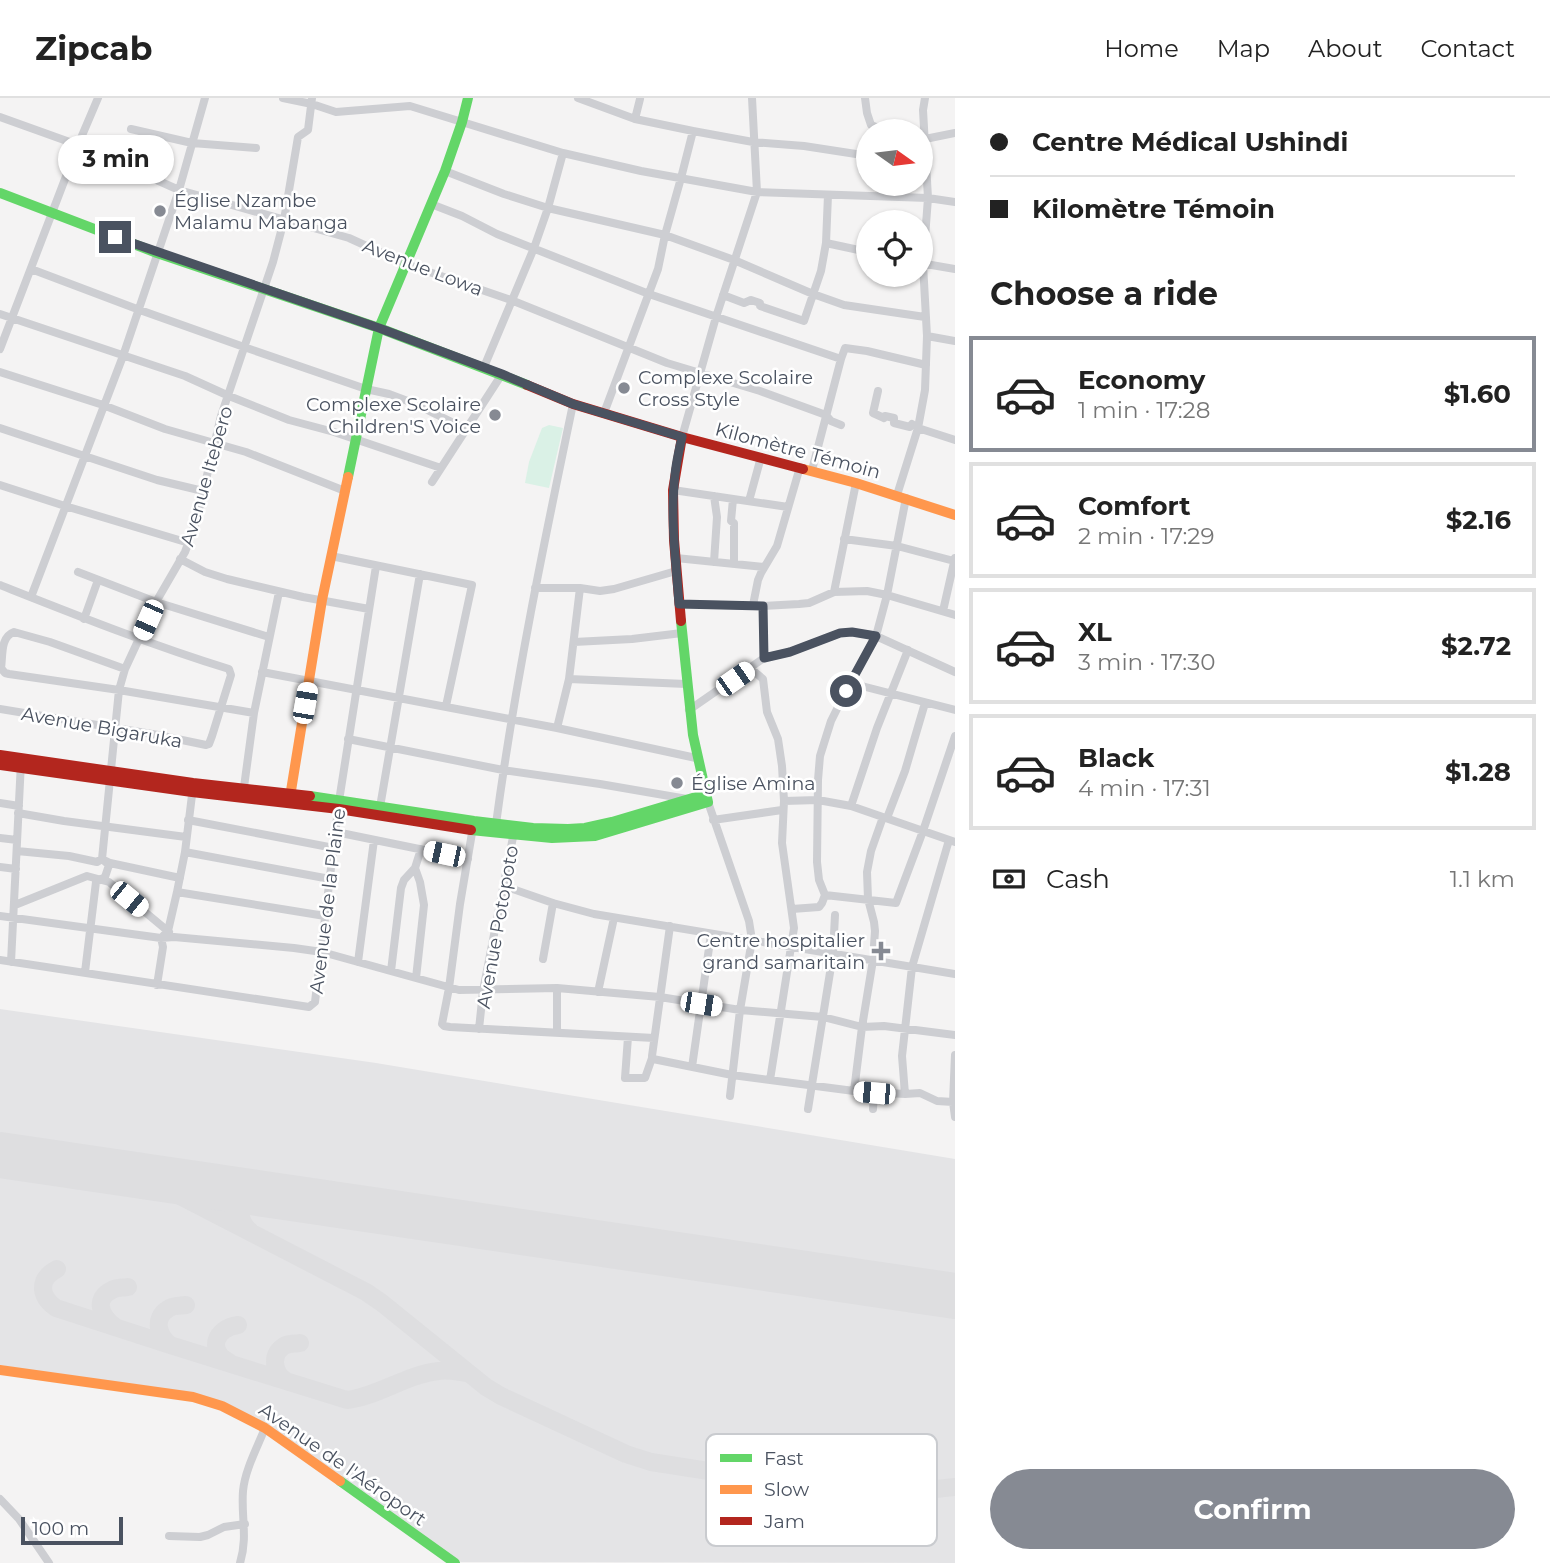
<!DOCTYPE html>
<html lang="en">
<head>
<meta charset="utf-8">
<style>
	:root { --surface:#fff; --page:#f2f2f2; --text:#222; --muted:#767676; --line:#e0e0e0; --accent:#868a93 }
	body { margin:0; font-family:Montserrat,sans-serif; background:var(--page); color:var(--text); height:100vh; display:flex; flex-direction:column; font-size:26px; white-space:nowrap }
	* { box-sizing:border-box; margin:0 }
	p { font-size:23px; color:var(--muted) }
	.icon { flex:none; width:38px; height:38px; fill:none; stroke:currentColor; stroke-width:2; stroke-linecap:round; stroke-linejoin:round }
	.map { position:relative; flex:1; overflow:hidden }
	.sheet { display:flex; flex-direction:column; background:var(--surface); width:595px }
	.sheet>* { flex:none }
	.banner { display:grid; align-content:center; height:154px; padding:0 35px; background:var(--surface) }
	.needle { width:46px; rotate:104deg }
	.tools { position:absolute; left:856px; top:21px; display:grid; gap:14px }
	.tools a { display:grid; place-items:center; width:77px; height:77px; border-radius:50%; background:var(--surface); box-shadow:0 2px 5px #0004; font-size:35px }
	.scale { position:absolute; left:21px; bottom:18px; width:102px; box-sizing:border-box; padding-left:7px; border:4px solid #4a5260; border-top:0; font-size:19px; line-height:24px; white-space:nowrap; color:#4a5260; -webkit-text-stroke:5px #fff; paint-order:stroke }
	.end { position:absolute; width:32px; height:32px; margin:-16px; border:9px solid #4a5260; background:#fff; box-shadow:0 0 0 4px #fff }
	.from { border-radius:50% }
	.bubble { position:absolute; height:49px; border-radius:24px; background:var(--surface); box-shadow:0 2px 5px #0004; font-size:23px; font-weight:700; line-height:49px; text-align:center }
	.car { position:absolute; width:21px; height:42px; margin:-21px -10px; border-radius:9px; box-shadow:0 0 5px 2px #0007; background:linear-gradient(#fff 24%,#345 0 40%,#fff 0 76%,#345 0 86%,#fff 0) }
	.banner b { display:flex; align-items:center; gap:24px; height:66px; font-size:26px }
	.banner b+b { border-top:2px solid var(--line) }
	.banner i { width:18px; height:18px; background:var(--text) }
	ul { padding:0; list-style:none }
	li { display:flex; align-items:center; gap:21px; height:116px; margin:0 14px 10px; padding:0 21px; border:4px solid var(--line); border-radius:0px }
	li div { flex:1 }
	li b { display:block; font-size:26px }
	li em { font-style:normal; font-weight:700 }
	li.current { border-color:var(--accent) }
	li>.icon { width:63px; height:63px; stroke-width:1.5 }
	h2 { padding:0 35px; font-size:32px; line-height:84px }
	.pay { display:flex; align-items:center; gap:18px; height:77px; padding:0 35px; font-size:26px }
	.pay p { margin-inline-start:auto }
	.primary-button { display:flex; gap:14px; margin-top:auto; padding:14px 35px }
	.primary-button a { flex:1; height:80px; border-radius:42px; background:var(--accent); color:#fff; font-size:28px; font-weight:700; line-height:80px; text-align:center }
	header { display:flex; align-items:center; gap:42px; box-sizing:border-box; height:98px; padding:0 35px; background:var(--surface); border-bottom:2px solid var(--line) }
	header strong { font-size:33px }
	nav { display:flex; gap:38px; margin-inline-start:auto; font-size:24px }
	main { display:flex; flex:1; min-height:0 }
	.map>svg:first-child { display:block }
	.airport { fill:#e4e4e6 }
	.green { fill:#daf1e6 }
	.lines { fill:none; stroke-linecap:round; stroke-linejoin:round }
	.taxiway { stroke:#dedee0; stroke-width:18 }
	.runway { stroke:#dedee0; stroke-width:46 }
	.street { stroke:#cdced2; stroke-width:8 }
	.fast { stroke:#63d668; stroke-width:10 }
	.slow { stroke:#ff974d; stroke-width:10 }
	.jam { stroke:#b3261e; stroke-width:10 }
	.route { stroke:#4a5260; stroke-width:9 }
	.poi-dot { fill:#868a93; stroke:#fff; stroke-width:2.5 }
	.labels { text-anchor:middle; stroke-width:5; stroke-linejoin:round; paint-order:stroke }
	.poi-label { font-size:19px; fill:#4a5260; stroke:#fff; text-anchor:start }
	.street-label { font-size:19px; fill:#4a5260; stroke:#fff }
	.key { fill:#fff; stroke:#c9cbcf; stroke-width:2 }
	.key-label { font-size:19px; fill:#4a5260 }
</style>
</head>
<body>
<header>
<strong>Zipcab</strong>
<nav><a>Home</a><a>Map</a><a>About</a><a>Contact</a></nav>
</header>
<main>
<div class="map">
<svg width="955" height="1465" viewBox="0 0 955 1465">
	<rect width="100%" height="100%" fill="#f4f3f3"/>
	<path class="airport" d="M0,911L376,965L955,1061V1465L461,1464L228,1306L0,1267Z"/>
	<path class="green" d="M549,327L563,330L549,390L525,385L529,364L542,330Z"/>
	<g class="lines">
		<path class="taxiway" d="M133,1076L151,1083L366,1194L382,1205L486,1289L501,1298L626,1356L651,1364L869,1398L955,1389
			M250,1133C240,1125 235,1107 249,1099C253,1097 257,1097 261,1095
			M57,1171C38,1181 39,1198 56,1210L170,1247L347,1302C379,1298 407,1276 439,1273C448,1271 458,1274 467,1275
			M114,1228C101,1218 93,1201 112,1192C117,1189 123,1190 128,1189
			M170,1247C158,1238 153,1220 168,1211C173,1207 180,1208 186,1207
			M229,1264C207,1253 215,1230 238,1227
			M285,1282C274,1275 270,1257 284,1248C289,1245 295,1246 300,1245"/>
		<path class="runway" d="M0,1057L955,1198"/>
		<path class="street" d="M283,0L312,6L336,14L410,8L563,55L641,73L757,94L928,100L955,104
			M578,0L635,21L693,33L753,44L804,48L856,56H868
			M865,0L867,15L871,27L876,29L878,33
			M0,19L78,47L179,92L349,140L406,166L511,202L667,265L760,293L826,317L831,323L841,327
			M635,21L640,1
			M131,31L192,45L256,50
			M925,41L955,35
			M445,73L504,96L548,110L665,137L734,162L813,196L844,207L925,219
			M431,106L462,118L497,136L649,196L841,261L812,372
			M826,145L868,154
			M920,165L955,171
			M31,171L137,211L244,249L366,291L389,296L413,305L466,331
			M723,197L744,205L751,202L760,205V208L804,223L821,173L826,145L828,97
			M0,216L185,278L229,298L289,322L334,334L441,370
			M927,238L955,243
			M0,251L78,47L98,0
			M841,261L845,250L867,253L926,267
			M484,269L534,150L548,110L563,55
			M0,274L103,307L165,331L246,354L345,393
			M878,293L873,315L884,320L885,318L894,320V325L910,329L912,326L918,330L955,342
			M604,315L658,171L665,137L681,80L693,33
			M0,330L157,382L203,393
			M682,339L716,219L757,94L752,0
			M432,384L502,276
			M0,387L65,408L189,445
			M673,392L788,409
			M897,397L918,330L925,292L927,238L923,166L928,100L923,12L925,0
			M733,401L731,423L734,425V466
			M749,403L761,359
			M844,441L897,448L954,463
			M331,458L472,487L446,608
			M676,460L764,469
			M180,461L205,474L227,481L303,499L369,511
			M714,464L717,419L714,398
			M78,474L156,504L269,539
			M0,487C76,517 151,547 229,571L231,577L212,638L209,646L206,647L158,637L0,611
			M535,490H580L600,493L614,491L676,473
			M834,494L856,385
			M31,499L123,258L179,92L205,0
			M679,506L763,508L799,506L809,505L834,494L867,493L887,497L955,517
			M753,507L758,482L761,475L777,448L800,369
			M763,508L764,560
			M943,513L955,460
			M84,521L98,482
			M574,544L632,541L682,535
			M750,570L763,581L767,614L778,641L782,668L784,703L782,745L794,830L770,982
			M125,571L50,544L14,534C0,539 3,558 1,570L5,575L9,576L119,592L254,615
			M262,574L557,630L696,660
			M569,581L686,586
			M850,585L955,612
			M689,612L764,560L790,554L840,535L852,534L876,538L955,574
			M557,630L569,581L580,490
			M348,641L503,672L600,686L687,701
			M244,689L254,615L279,494
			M784,703L818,702L851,708L955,744
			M708,704L749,823L752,842L740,912L730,998
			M0,705L19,708
			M851,708L877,630L908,552
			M380,709L420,476
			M18,715L64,723L186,739
			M887,720L905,673L925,605
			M188,722L334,750
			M713,722L782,712
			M496,726C515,584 544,445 573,306
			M473,729L460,806L449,890L442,926L444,928L450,929L654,940
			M336,734L468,761
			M0,740L17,742
			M17,753L69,758L97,764L102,761L110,765L180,780
			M185,754L330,781
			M0,769L16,771
			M415,770L420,784L424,807L416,880
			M504,788L553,805L594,816L955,876
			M177,794L325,818
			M825,797L896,805L923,733L955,638
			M15,807L87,778L109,784L169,834
			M792,811L819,809L822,805L825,797L819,782L817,764L818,682L820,658L831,623L846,593L876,538L887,497L906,400
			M0,818L161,840L174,839L294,850L322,854L459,892L557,890L660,899L740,912L823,919L862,929L884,928L955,937
			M670,828L652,958L653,961L732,977L854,993L905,996L920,995L937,1003L953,1004
			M543,861L553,805
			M0,862L309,909L315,904L339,703L376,468
			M11,864L21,664
			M358,864L374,742
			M391,873L401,790L404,782L415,770L421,751
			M85,874L96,784L105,779L109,767L102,761L119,592L125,571L156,504L185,454L196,424L221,318L273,164L284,122L298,39L308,32L312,0
			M157,887L163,849L161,840L168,833L177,794L185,754L193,689
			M557,890V935
			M598,894L614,820
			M479,931L483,893L514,734
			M628,939L625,980H645L652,960
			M955,957L953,1004L955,1019
			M692,969L711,836
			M854,993L862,929L873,862L875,833L874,824L868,801L867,774L871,753L883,719
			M905,996L902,958L912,869L949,742
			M808,1011L833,856L835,817
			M873,1011L874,995
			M0,1401L19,1421L49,1465
			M169,1438L200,1439L208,1437L224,1429L245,1426
			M240,1465C248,1439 241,1419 243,1393C245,1372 257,1350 265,1330"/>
		<path class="fast" d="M0,95L157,155L379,230L527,287
			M348,379L379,230L445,73L462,24L468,0
			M310,698L474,723L533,730L568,731L585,730L612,724L706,696
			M471,732L552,740L595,738L708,704L693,637L681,523
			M340,1383L455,1465"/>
		<path class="slow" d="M803,371L856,385L955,417
			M289,705L322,502L348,379
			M0,1272L193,1299L222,1308L265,1330L340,1383"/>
		<path class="jam" d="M527,287L573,306L682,339L803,371
			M681,523L674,442L673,392L682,339
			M0,657L193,685L310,698
			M0,667L192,694L339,711L471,732"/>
	</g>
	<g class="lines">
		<path class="route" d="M115,139L379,230L502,276L573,306L682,339C679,352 676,365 675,377C670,419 676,464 679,506L763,508L764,560L790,554L840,535L852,534L876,538L846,593"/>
	</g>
	<g class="poi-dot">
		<circle cx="160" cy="113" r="7"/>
		<circle cx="624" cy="290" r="7"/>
		<circle cx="495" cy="317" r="7"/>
		<circle cx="677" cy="685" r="7"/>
		<path d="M877.5 842.5h7v7h7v7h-7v7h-7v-7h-7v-7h7z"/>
	</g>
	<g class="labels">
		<g class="poi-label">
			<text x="174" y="109">Église Nzambe<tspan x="174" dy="22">Malamu Mabanga</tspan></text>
			<text x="638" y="286">Complexe Scolaire<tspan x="638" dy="22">Cross Style</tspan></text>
			<text x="481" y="313" text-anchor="end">Complexe Scolaire<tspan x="481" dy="22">Children'S Voice</tspan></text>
			<text x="691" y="692">Église Amina</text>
			<text x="865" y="849" text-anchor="end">Centre hospitalier<tspan x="865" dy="22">grand samaritain</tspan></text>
		</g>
		<g class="street-label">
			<text transform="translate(423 169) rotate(21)" y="7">Avenue Lowa</text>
			<text transform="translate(798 352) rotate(15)" y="7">Kilomètre Témoin</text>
			<text transform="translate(206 378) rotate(-74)" y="7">Avenue Itebero</text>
			<text transform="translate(102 629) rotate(10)" y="7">Avenue Bigaruka</text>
			<text transform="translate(327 803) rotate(-83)" y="7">Avenue de la Plaine</text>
			<text transform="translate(497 829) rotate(-80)" y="7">Avenue Potopoto</text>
			<text transform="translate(343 1366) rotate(35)" y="7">Avenue de l'Aéroport</text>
		</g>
	</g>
	<rect x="706" y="1336" width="231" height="112" rx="10" class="key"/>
	<rect x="720" y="1356" width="32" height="8" fill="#63d668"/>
	<rect x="720" y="1387" width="32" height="9" fill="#ff974d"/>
	<rect x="720" y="1419" width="32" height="8" fill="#b3261e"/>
	<g class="key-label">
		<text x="764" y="1367">Fast</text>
		<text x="764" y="1398">Slow</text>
		<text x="764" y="1430">Jam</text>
	</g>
</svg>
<div class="tools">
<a><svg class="needle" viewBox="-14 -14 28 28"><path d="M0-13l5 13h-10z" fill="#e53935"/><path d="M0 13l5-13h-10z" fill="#767676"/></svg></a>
<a><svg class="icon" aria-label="locate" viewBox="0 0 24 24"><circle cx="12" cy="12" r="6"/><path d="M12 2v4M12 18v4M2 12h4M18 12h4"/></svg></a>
</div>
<div class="scale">100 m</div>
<i class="end from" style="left:846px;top:593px"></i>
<i class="end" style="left:115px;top:139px"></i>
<div class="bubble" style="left:58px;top:37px;width:116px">3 min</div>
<i class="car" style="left:148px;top:522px;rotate:204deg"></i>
<i class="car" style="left:735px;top:581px;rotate:55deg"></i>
<i class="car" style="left:305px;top:605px;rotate:10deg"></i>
<i class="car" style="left:444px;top:756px;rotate:282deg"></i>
<i class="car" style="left:129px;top:801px;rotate:129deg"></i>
<i class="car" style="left:701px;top:906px;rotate:99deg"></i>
<i class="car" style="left:874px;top:995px;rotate:275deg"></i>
</div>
<section class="sheet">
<div class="banner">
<b><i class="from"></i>Centre Médical Ushindi</b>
<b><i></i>Kilomètre Témoin</b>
</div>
<h2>Choose a ride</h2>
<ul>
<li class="current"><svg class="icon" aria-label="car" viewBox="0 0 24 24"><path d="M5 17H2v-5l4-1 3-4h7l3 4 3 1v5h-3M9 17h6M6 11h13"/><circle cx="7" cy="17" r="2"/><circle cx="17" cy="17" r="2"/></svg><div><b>Economy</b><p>1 min · 17:28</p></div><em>$1.60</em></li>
<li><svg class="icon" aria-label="car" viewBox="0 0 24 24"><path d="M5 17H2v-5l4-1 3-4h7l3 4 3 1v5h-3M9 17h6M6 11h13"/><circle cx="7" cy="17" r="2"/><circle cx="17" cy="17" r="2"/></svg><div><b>Comfort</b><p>2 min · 17:29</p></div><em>$2.16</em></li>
<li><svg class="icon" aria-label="car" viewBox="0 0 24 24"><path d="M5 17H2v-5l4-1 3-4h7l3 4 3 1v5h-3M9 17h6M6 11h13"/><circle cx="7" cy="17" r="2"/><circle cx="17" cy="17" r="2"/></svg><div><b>XL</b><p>3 min · 17:30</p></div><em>$2.72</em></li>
<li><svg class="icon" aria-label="car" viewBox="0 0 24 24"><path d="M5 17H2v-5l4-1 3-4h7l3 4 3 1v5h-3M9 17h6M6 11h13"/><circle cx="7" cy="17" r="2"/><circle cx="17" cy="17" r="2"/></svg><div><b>Black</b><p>4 min · 17:31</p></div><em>$1.28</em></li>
</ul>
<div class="pay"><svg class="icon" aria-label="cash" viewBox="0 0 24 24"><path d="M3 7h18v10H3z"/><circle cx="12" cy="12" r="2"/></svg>Cash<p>1.1 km</p></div>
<div class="primary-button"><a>Confirm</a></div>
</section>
</main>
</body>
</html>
